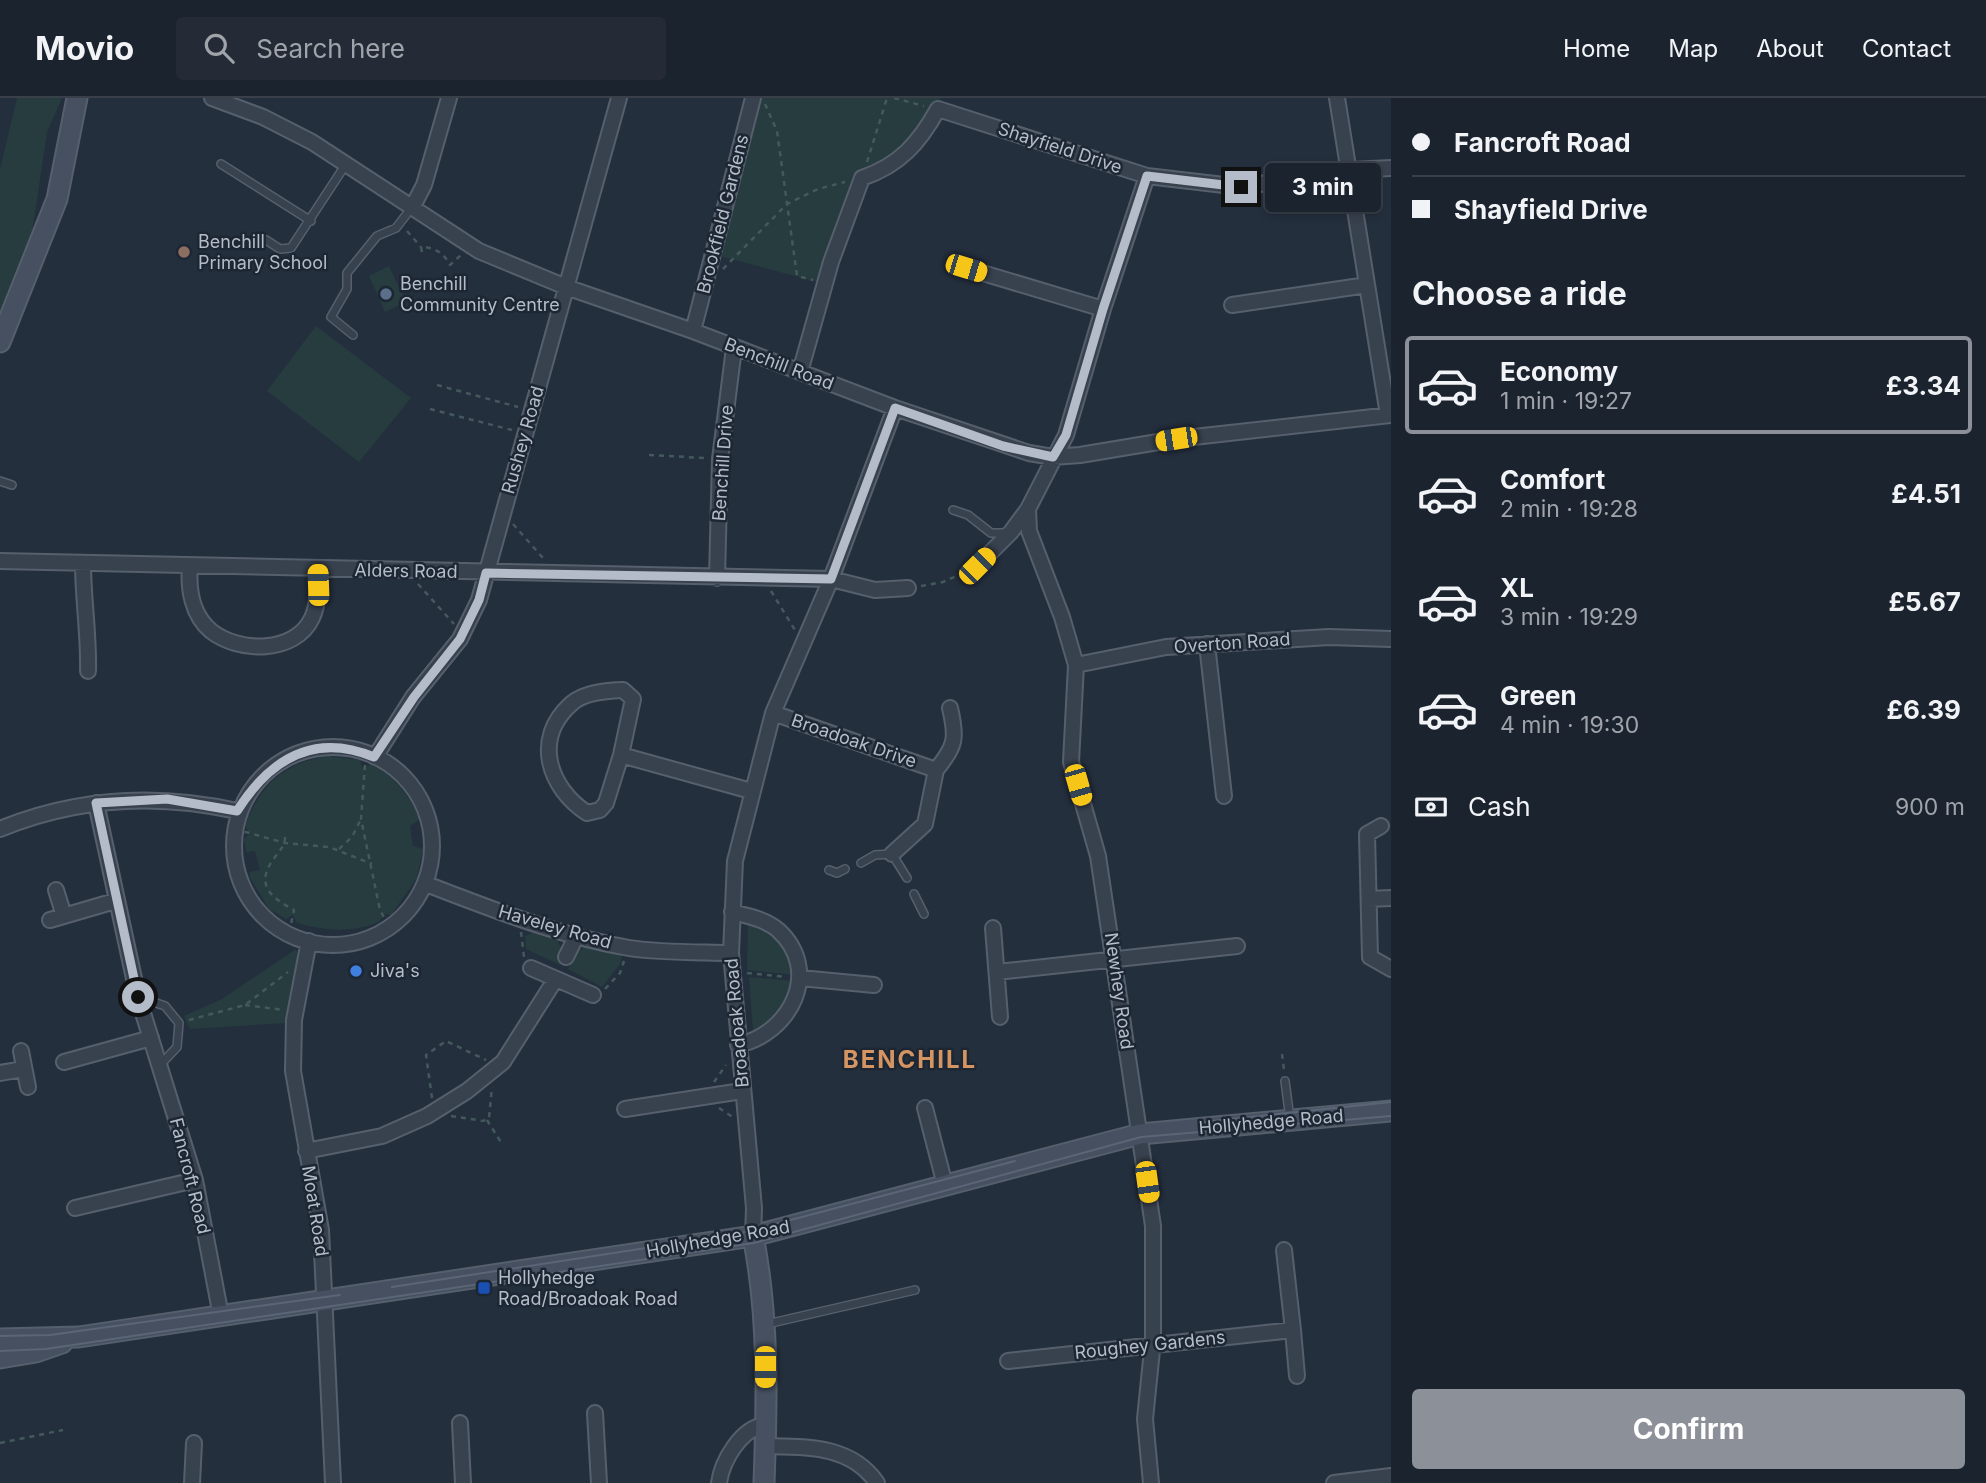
<!DOCTYPE html>
<html lang="en">
<head>
<meta charset="utf-8">
<style>
	:root { --surface:#1b232e; --page:#242b36; --text:#f1f3f6; --muted:#a0a4aa; --line:#39404a; --accent:#8c9099 }
	body { margin:0; font-family:Inter,sans-serif; background:var(--page); color:var(--text); height:100vh; display:flex; flex-direction:column; font-size:26px; white-space:nowrap }
	* { box-sizing:border-box; margin:0 }
	p { font-size:23px; color:var(--muted) }
	.icon { flex:none; width:38px; height:38px; fill:none; stroke:currentColor; stroke-width:2; stroke-linecap:round; stroke-linejoin:round }
	.map { position:relative; flex:1; overflow:hidden }
	.drawer { display:flex; flex-direction:column; background:var(--surface); width:595px }
	.drawer>* { flex:none }
	.banner { display:grid; align-content:center; height:154px; padding:0 21px; background:var(--surface) }
	.end { position:absolute; width:32px; height:32px; margin:-16px; border:9px solid #b4bcc9; background:#111; box-shadow:0 0 0 4px #111 }
	.from { border-radius:50% }
	.bubble { position:absolute; height:49px; border-radius:7px; background:var(--surface); box-shadow:0 4px 10px #0003,0 0 0 2px var(--line); font-size:23px; font-weight:700; line-height:49px; text-align:center }
	.car { position:absolute; width:21px; height:42px; margin:-21px -10px; border-radius:9px; box-shadow:0 0 5px 2px #0007; background:linear-gradient(#f5c518 24%,#345 0 40%,#f5c518 0 76%,#345 0 86%,#f5c518 0) }
	.banner b { display:flex; align-items:center; gap:24px; height:66px; font-size:26px }
	.banner b+b { border-top:2px solid var(--line) }
	.banner i { width:18px; height:18px; background:var(--text) }
	ul { padding:0; list-style:none }
	li { display:flex; align-items:center; gap:21px; height:98px; margin:0 14px 10px; padding:0 7px; border:4px solid transparent; border-radius:7px }
	li div { flex:1 }
	li b { display:block; font-size:26px }
	li em { font-style:normal; font-weight:700 }
	li.current { border-color:var(--accent) }
	li>.icon { width:63px; height:63px; stroke-width:1.5 }
	h2 { padding:0 21px; font-size:32px; line-height:84px }
	.pay { display:flex; align-items:center; gap:18px; height:77px; padding:0 21px; font-size:26px }
	.pay p { margin-inline-start:auto }
	.action { display:flex; gap:14px; margin-top:auto; padding:14px 21px }
	.action a { flex:1; height:80px; border-radius:7px; background:var(--accent); color:#fff; font-size:28px; font-weight:700; line-height:80px; text-align:center }
	header { display:flex; align-items:center; gap:42px; box-sizing:border-box; height:98px; padding:0 35px; background:var(--surface); border-bottom:2px solid var(--line) }
	header strong { font-size:33px }
	nav { display:flex; gap:38px; margin-inline-start:auto; font-size:24px }
	.search { width:490px; height:63px; background:var(--page); display:flex; align-items:center; gap:18px; box-sizing:border-box; padding:0 24px; border-radius:7px; color:var(--muted); font-size:26px }
	main { display:flex; flex:1; min-height:0 }
	.map>svg:first-child { display:block }
	.green { fill:#263c3f }
	.lines { fill:none; stroke-linecap:round; stroke-linejoin:round }
	.lane-casing { stroke:#565f6c; stroke-width:10 }
	.street-casing { stroke:#565f6c; stroke-width:18 }
	.secondary-casing { stroke:#565f6c; stroke-width:23 }
	.path { stroke:#44595c; stroke-width:2.5; stroke-dasharray:5 5; stroke-linecap:butt }
	.lane { stroke:#38414e; stroke-width:7 }
	.street { stroke:#38414e; stroke-width:14 }
	.secondary { stroke:#465061; stroke-width:19 }
	.tram { stroke:#5a6575; stroke-width:2 }
	.route { stroke:#b4bcc9; stroke-width:9 }
	.education-dot { fill:#8d6e63; stroke:#1d2633; stroke-width:2.5 }
	.service-dot { fill:#5c6f8a; stroke:#1d2633; stroke-width:2.5 }
	.shop-dot { fill:#3f7fe0; stroke:#1d2633; stroke-width:2.5 }
	.transit-dot { fill:#1a4fb4; stroke:#1d2633; stroke-width:2.5 }
	.labels { text-anchor:middle; stroke-width:5; stroke-linejoin:round; paint-order:stroke }
	.street-label { font-size:18px; fill:#b4bcc9; stroke:#1d2633 }
	.poi-label { font-size:18px; fill:#b4bcc9; stroke:#1d2633; text-anchor:start }
	.district-label { font-size:24px; font-weight:bold; letter-spacing:2px; fill:#d59563; stroke:#1d2633 }
</style>
</head>
<body>
<header>
<strong>Movio</strong>
<div class="search"><svg class="icon" aria-label="search" viewBox="0 0 24 24"><circle cx="10" cy="10" r="6"/><path d="M15 15l6 6"/></svg>Search here</div>
<nav><a>Home</a><a>Map</a><a>About</a><a>Contact</a></nav>
</header>
<main>
<div class="map">
<svg width="1391" height="1385" viewBox="0 0 1391 1385">
	<rect width="100%" height="100%" fill="#242f3e"/>
	<path class="green" d="M17,0H62L47,34L32,136L0,216V71Z
		M752,0H940L938,11L921,41L862,80L825,186L713,156Z
		M389,168L406,204L385,214L369,178Z
		M316,228L411,300L359,364L267,293Z
		M328,658L360,662L362,669L373,667C396,680 409,697 420,721L410,728L413,748L423,751L417,780L391,817L384,816L379,824C352,835 325,833 297,825L293,817L286,821L269,811L249,778L250,774L260,772L255,753L246,754L244,741L250,736L245,728C260,687 284,665 328,658Z
		M748,823C783,830 785,847 795,877L747,872Z
		M533,835L557,842L564,856L560,867L526,851L525,838Z
		M586,848L623,853L620,866L602,889L568,871L577,854Z
		M296,851L298,859L286,925L190,931L184,918L222,901Z
		M749,879L796,883C787,905 777,925 753,933Z"/>
	<g class="lines">
		<g class="lane-casing">
			<path id="lane" d="M221,66L311,123
				M266,142L280,151L291,150L346,66
				M353,237L331,219L347,191V175L377,138L396,130L413,108
				M0,383L12,387
				M953,412L968,417L991,435H1007
				M861,765L875,757L892,756L907,780
				M829,772L837,775L845,771
				M914,796L924,816
				M139,899L165,908L179,925L177,949L160,967
				M1285,983L1290,1021
				M767,1226L915,1192"/>
		</g>
		<g class="street-casing">
			<path id="street" d="M212,0L263,19L312,44L479,153L566,189L693,233L895,310L1029,355L1053,359L1080,357L1176,341L1391,317
				M1337,0L1388,317
				M413,108L424,87L449,0
				M966,170L1103,211
				M1232,207L1367,187
				M693,233L753,0
				M800,274L831,164L862,80C900,67 919,45 938,11L1147,78L1241,89L1351,72L1391,70
				M1028,411L1029,433L1062,519L1076,567L1071,664L1098,758L1153,1128V1242L1145,1321L1151,1385
				M0,463L831,481L875,492L908,490
				M83,465C83,502 89,536 88,573
				M190,468C188,491 192,517 211,533C239,555 295,556 312,520C319,505 318,488 317,471
				M977,468L1011,434L1028,411L1066,337L1103,211L1147,78
				M717,480L720,361L734,250
				M1207,546L1224,698
				M1076,567L1166,549L1329,539L1391,541
				M773,615L936,672C956,648 957,640 950,610
				M234 748a99 99 0 1 1 198 0a99 99 0 1 1-198 0Z
				M621,657L606,705L600,712L587,715C549,690 532,641 571,606C584,594 606,593 623,592L633,601L621,657L751,693
				M375,659L413,599L460,541L479,502L619,0
				M96,705L138,899L195,1082L221,1218
				M1381,728L1367,736L1370,859L1391,871
				M0,731C78,699 156,695 237,713
				M892,756L925,726L936,672
				M426,786C492,811 558,838 629,850C662,855 697,854 731,855
				M56,792L64,818
				M1369,801L1391,800
				M732,814C748,818 765,821 778,832C823,873 790,936 738,947
				M50,822L115,803
				M993,830L1000,919
				M309,843L294,922L293,973L321,1132L333,1385
				M566,859L576,839
				M531,870L593,897
				M997,874L1237,848
				M800,880L874,887
				M21,953L28,989
				M64,964L151,940
				M0,975L23,971
				M925,1010L945,1087
				M625,1011L742,993
				M306,1053L382,1038L427,1018L467,993L503,964L555,882
				M75,1110L195,1082
				M753,1138L754,1110L731,855L735,763L773,615L831,481L895,310
				M1284,1152L1293,1232
				M1008,1263L1293,1232L1297,1278
				M595,1315L599,1385
				M460,1325L463,1385
				M765,1348C807,1349 851,1347 877,1385
				M192,1385L194,1345
				M719,1385C722,1363 741,1330 765,1327
				M1334,1385L1391,1378"/>
		</g>
		<g class="secondary-casing">
			<path id="secondary" d="M0,244L57,101L77,0
				M753,1138C769,1218 767,1303 764,1385
				M0,1241L79,1239L753,1138L1140,1036L1391,1013
				M0,1260L36,1254L62,1245"/>
		</g>
		<path class="path" d="M894,0L924,8
			M765,6L777,33L797,178L813,182
			M867,64L887,0
			M407,133L421,149
			M422,154L421,149C434,149 444,155 450,167L461,157
			M723,171L787,106L818,91L845,84
			M437,287L518,309
			M430,311L512,332
			M649,357L705,360
			M513,426L543,460
			M418,486L454,526
			M921,488L943,484L965,474
			M771,493L795,532
			M365,667L361,721L380,812L390,830
			M235,731L285,745L329,749L372,766
			M285,739C285,748 280,752 275,759C254,786 270,799 294,812L289,836
			M339,751L352,739L361,721
			M521,834L524,859
			M747,875L786,879
			M605,891L620,875L624,863
			M245,907L284,912
			M189,922L245,907L288,874
			M1282,956L1284,972
			M714,984L726,967
			M432,1000L426,957L446,943L486,962
			M719,1010L734,1020
			M451,1018L483,1023L489,1020L492,989
			M487,1022L502,1046
			M0,1345L63,1332"/>
		<use href="#lane" class="lane"/>
		<use href="#street" class="street"/>
		<use href="#secondary" class="secondary"/>
		<path class="tram" d="M1203,1024L1391,1004
			M392,1189L737,1136L1015,1063
			M0,1238L50,1237L340,1197
			M0,1253L46,1251L754,1145L1141,1039L1391,1018"/>
	</g>
	<g class="lines">
		<path class="route" d="M138,899L96,705L167,701L237,713C270,661 314,634 374,659L414,599L460,541L479,502L486,475L831,481L895,310L1003,348L1053,359L1066,337L1103,211L1147,78L1241,89"/>
	</g>
	<circle class="education-dot" cx="184" cy="154" r="7"/>
	<circle class="service-dot" cx="386" cy="196" r="7"/>
	<circle class="shop-dot" cx="356" cy="873" r="7"/>
	<rect class="transit-dot" x="477" y="1183" width="14" height="14" rx="3.5"/>
	<g class="labels">
		<g class="street-label">
			<text transform="translate(1060 50) rotate(18)" y="6">Shayfield Drive</text>
			<text transform="translate(723 116) rotate(-76)" y="6">Brookfield Gardens</text>
			<text transform="translate(779 266) rotate(21)" y="6">Benchill Road</text>
			<text transform="translate(523 342) rotate(-74)" y="6">Rushey Road</text>
			<text transform="translate(723 365) rotate(-86)" y="6">Benchill Drive</text>
			<text transform="translate(406 473) rotate(1)" y="6">Alders Road</text>
			<text transform="translate(1232 545) rotate(-4)" y="6">Overton Road</text>
			<text transform="translate(854 643) rotate(19)" y="6">Broadoak Drive</text>
			<text transform="translate(555 829) rotate(16)" y="6">Haveley Road</text>
			<text transform="translate(1119 893) rotate(82)" y="6">Newhey Road</text>
			<text transform="translate(737 925) rotate(-95)" y="6">Broadoak Road</text>
			<text transform="translate(1271 1024) rotate(-5)" y="6">Hollyhedge Road</text>
			<text transform="translate(190 1078) rotate(76)" y="6">Fancroft Road</text>
			<text transform="translate(315 1113) rotate(81)" y="6">Moat Road</text>
			<text transform="translate(718 1141) rotate(-10)" y="6">Hollyhedge Road</text>
			<text transform="translate(1150 1247) rotate(-6)" y="6">Roughey Gardens</text>
		</g>
		<g class="poi-label">
			<text x="198" y="150">Benchill<tspan x="198" dy="21">Primary School</tspan></text>
			<text x="400" y="192">Benchill<tspan x="400" dy="21">Community Centre</tspan></text>
			<text x="370" y="879">Jiva's</text>
			<text x="498" y="1186">Hollyhedge<tspan x="498" dy="21">Road/Broadoak Road</tspan></text>
		</g>
		<g class="district-label">
			<text x="910" y="970">BENCHILL</text>
		</g>
	</g>
</svg>
<i class="end from" style="left:138px;top:899px"></i>
<i class="end" style="left:1241px;top:89px"></i>
<div class="bubble" style="left:1265px;top:65px;width:116px">3 min</div>
<i class="car" style="left:966px;top:170px;rotate:107deg"></i>
<i class="car" style="left:1176px;top:341px;rotate:261deg"></i>
<i class="car" style="left:977px;top:468px;rotate:45deg"></i>
<i class="car" style="left:318px;top:487px;rotate:358deg"></i>
<i class="car" style="left:1078px;top:687px;rotate:164deg"></i>
<i class="car" style="left:1147px;top:1084px;rotate:172deg"></i>
<i class="car" style="left:765px;top:1269px;rotate:180deg"></i>
</div>
<section class="drawer">
<div class="banner">
<b><i class="from"></i>Fancroft Road</b>
<b><i></i>Shayfield Drive</b>
</div>
<h2>Choose a ride</h2>
<ul>
<li class="current"><svg class="icon" aria-label="car" viewBox="0 0 24 24"><path d="M5 17H2v-5l4-1 3-4h7l3 4 3 1v5h-3M9 17h6M6 11h13"/><circle cx="7" cy="17" r="2"/><circle cx="17" cy="17" r="2"/></svg><div><b>Economy</b><p>1 min · 19:27</p></div><em>£3.34</em></li>
<li><svg class="icon" aria-label="car" viewBox="0 0 24 24"><path d="M5 17H2v-5l4-1 3-4h7l3 4 3 1v5h-3M9 17h6M6 11h13"/><circle cx="7" cy="17" r="2"/><circle cx="17" cy="17" r="2"/></svg><div><b>Comfort</b><p>2 min · 19:28</p></div><em>£4.51</em></li>
<li><svg class="icon" aria-label="car" viewBox="0 0 24 24"><path d="M5 17H2v-5l4-1 3-4h7l3 4 3 1v5h-3M9 17h6M6 11h13"/><circle cx="7" cy="17" r="2"/><circle cx="17" cy="17" r="2"/></svg><div><b>XL</b><p>3 min · 19:29</p></div><em>£5.67</em></li>
<li><svg class="icon" aria-label="car" viewBox="0 0 24 24"><path d="M5 17H2v-5l4-1 3-4h7l3 4 3 1v5h-3M9 17h6M6 11h13"/><circle cx="7" cy="17" r="2"/><circle cx="17" cy="17" r="2"/></svg><div><b>Green</b><p>4 min · 19:30</p></div><em>£6.39</em></li>
</ul>
<div class="pay"><svg class="icon" aria-label="cash" viewBox="0 0 24 24"><path d="M3 7h18v10H3z"/><circle cx="12" cy="12" r="2"/></svg>Cash<p>900 m</p></div>
<div class="action"><a>Confirm</a></div>
</section>
</main>
</body>
</html>
